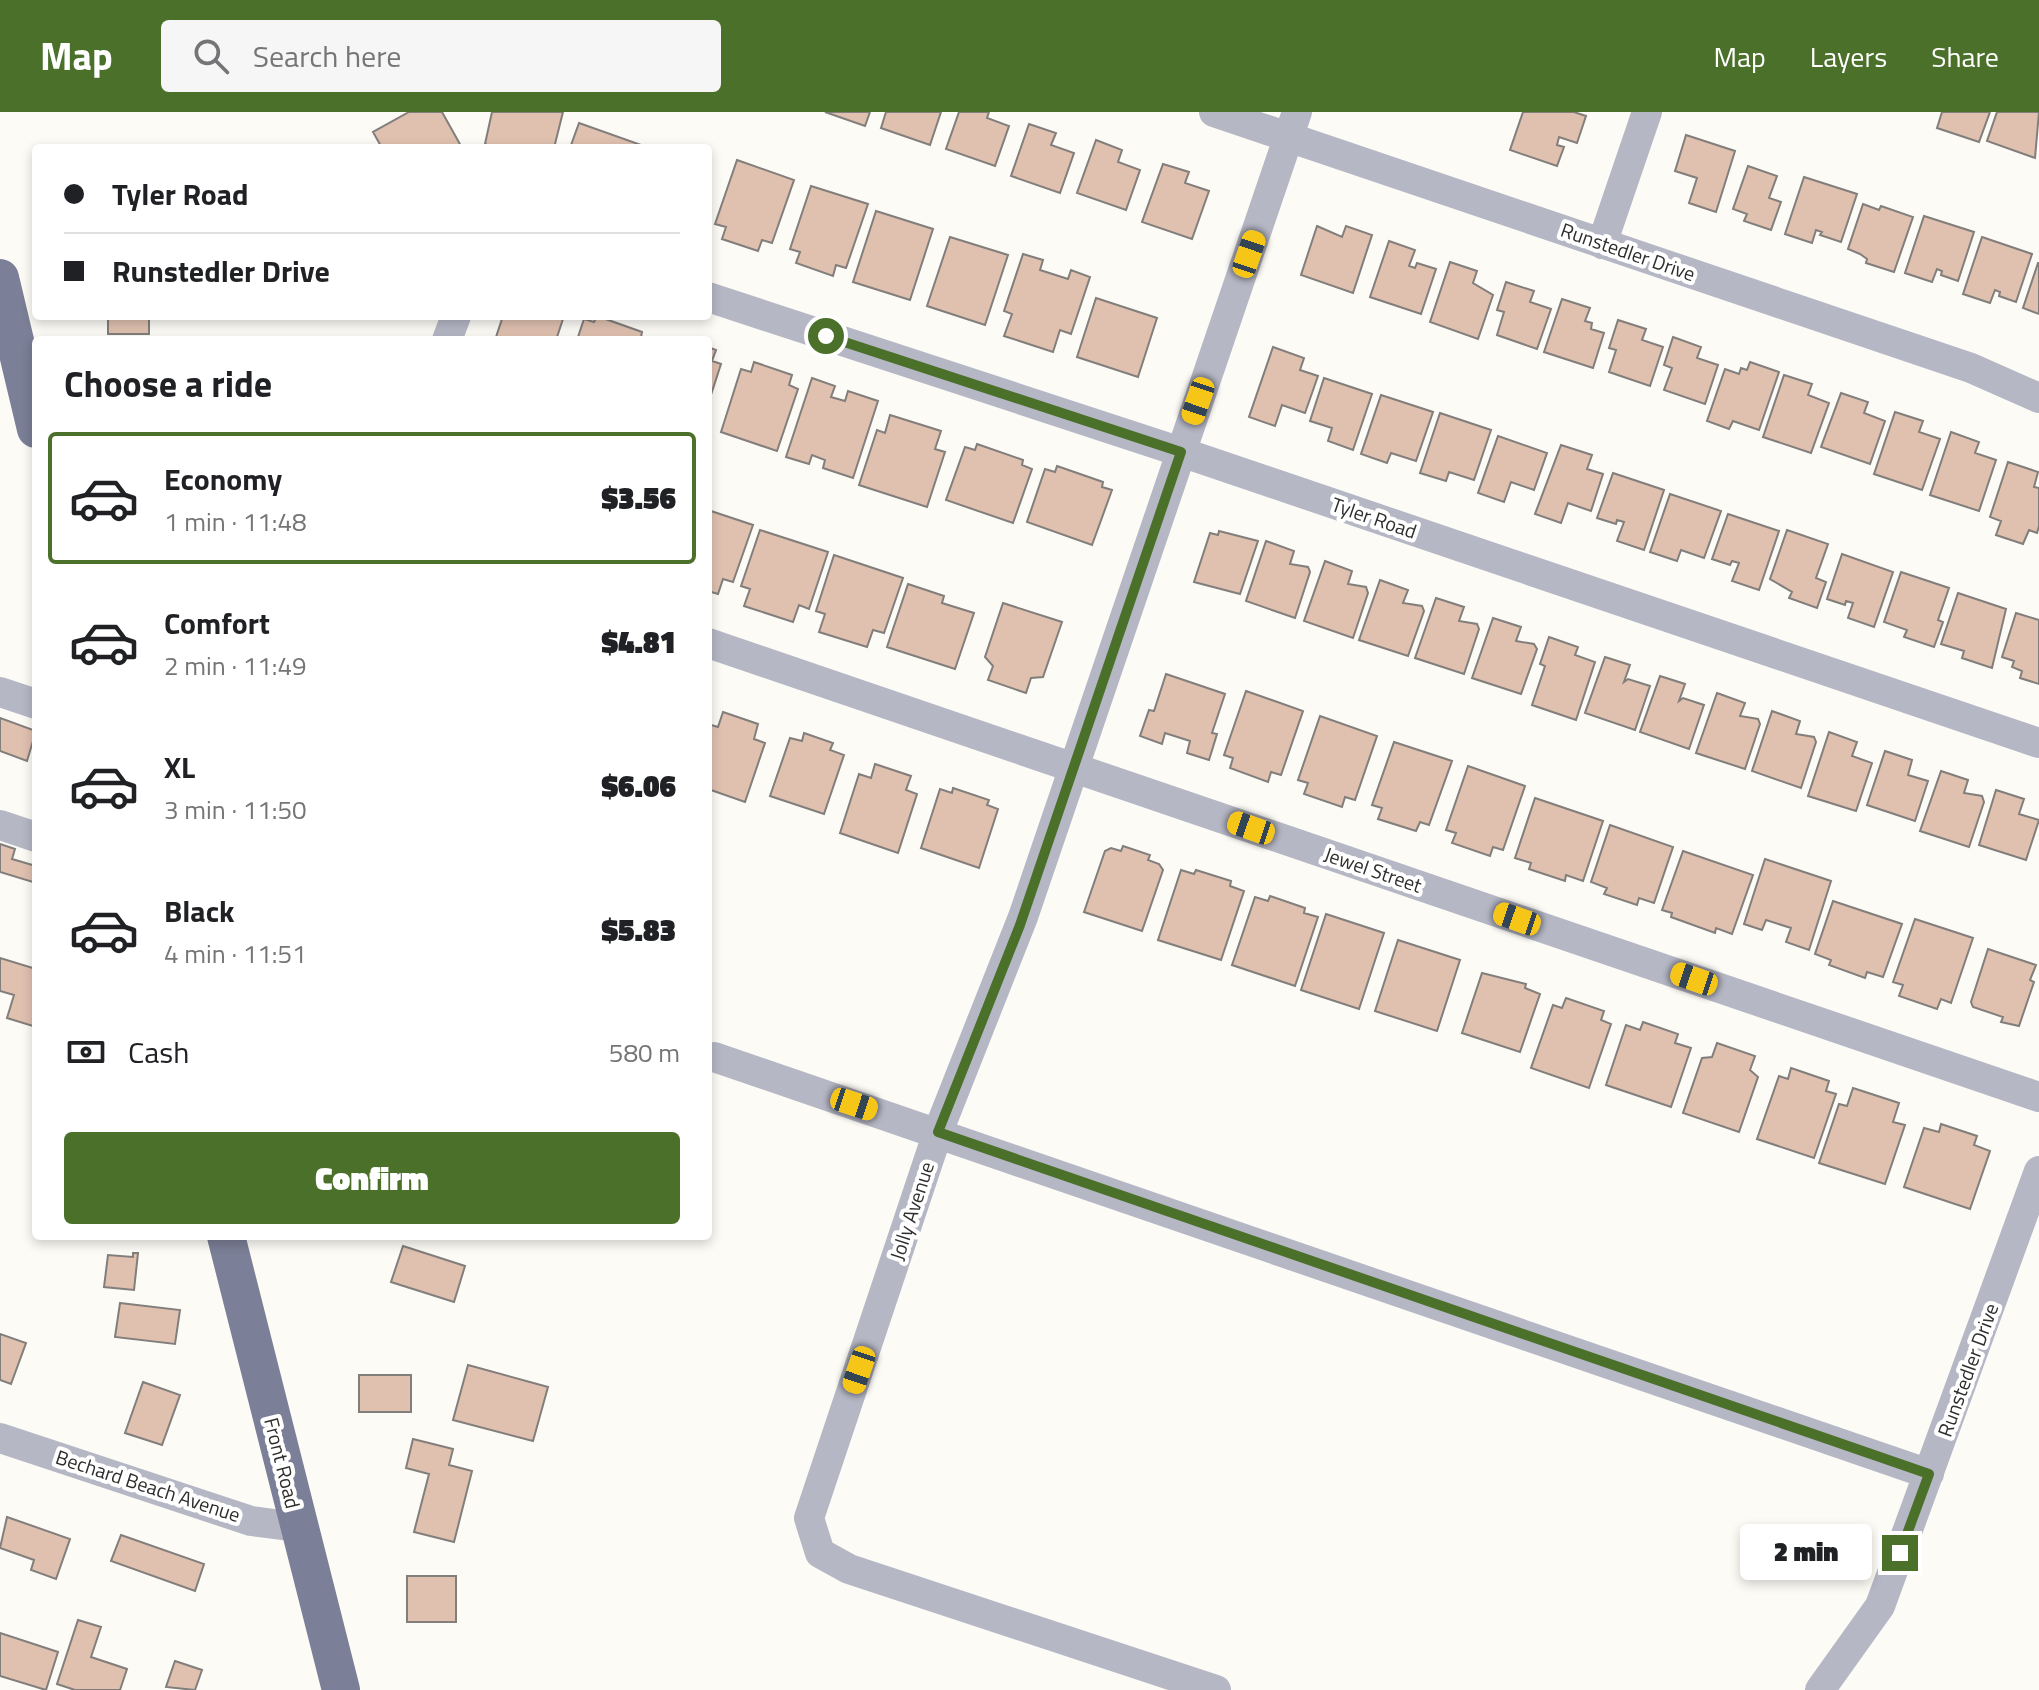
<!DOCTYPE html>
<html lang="en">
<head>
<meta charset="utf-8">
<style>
	:root { --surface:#fff; --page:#f6f6f6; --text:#202124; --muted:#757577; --line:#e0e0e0; --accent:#4b702a }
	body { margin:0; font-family:"Titillium Web",sans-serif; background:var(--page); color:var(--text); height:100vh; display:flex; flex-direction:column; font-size:30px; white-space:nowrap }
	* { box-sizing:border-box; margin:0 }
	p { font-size:26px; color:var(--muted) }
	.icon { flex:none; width:44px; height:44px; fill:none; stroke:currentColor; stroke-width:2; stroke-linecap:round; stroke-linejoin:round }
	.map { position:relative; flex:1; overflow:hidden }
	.panel { position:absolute; left:32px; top:224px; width:680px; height:904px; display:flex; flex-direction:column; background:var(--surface); border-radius:8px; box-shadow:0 4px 12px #0003 }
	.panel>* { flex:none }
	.guide { position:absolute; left:32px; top:32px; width:680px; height:176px; border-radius:8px; box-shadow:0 4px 12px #0003; display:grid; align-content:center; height:176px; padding:0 32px; background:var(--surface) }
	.end { position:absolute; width:36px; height:36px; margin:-18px; border:10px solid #4b702a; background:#fff; box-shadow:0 0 0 4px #fff }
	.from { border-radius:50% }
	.bubble { position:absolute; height:56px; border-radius:8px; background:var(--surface); box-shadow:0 4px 12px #0003; font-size:26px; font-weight:800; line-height:56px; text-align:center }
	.car { position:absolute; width:24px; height:48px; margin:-24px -12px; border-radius:10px; box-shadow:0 0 6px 2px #0007; background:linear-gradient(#f5c518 24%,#345 0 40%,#f5c518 0 76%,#345 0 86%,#f5c518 0) }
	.guide b { display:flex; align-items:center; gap:28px; height:76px; font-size:30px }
	.guide b+b { border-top:2px solid var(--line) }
	.guide i { width:20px; height:20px; background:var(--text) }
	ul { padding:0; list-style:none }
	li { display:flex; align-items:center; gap:24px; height:132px; margin:0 16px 12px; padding:0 16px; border:4px solid transparent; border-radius:8px }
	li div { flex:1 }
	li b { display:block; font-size:30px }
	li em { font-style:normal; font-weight:800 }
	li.active { border-color:var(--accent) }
	li>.icon { width:72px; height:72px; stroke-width:1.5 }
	h2 { padding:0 32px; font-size:36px; line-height:96px }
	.pay { display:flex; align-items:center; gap:20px; height:88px; padding:0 32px; font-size:30px }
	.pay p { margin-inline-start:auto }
	.primary-button { display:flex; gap:16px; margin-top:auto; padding:16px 32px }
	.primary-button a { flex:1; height:92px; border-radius:8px; background:var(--accent); color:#fff; font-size:32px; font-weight:800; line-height:92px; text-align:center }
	header { display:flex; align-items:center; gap:48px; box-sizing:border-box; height:112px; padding:0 40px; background:var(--accent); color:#fff }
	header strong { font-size:38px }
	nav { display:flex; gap:44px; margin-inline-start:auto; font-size:28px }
	.search { width:560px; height:72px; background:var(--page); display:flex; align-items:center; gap:20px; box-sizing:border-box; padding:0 28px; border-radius:8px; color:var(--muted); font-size:30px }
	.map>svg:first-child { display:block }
	.building { fill:#e0c1b0; stroke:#827e7b; stroke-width:2 }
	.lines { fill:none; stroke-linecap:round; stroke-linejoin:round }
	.minor { stroke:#b5b7c5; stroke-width:30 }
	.major { stroke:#7b7f97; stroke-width:38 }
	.route { stroke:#4b702a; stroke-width:10 }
	.labels { text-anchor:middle; stroke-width:8; stroke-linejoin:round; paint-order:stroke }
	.street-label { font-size:20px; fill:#2e2e2c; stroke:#fff }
</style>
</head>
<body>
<header>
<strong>Map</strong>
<div class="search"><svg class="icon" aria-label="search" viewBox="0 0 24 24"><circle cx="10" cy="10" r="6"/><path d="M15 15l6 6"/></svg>Search here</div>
<nav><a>Map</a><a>Layers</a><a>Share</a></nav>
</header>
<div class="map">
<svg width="2039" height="1578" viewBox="0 0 2039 1578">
	<rect width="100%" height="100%" fill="#fcfbf6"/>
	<path class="building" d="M409,0H442L461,34L382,36L373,20Z
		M492,0H563L554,36H494L485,32Z
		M825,0H870L865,14Z
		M886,0H941L930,33L881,16Z
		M959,0H989L987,6L1009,14L995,54L946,37Z
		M1523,0H1574L1586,4L1577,31L1559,25L1557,33L1564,35L1557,54L1510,38Z
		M1942,0H1990L1979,30L1937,16Z
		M1997,0H2039L2035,46L1987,29Z
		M579,11L644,34L643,36H570Z
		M1029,12L1056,21L1051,33L1074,41L1060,81L1011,64Z
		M1686,23L1735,39L1716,100L1689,91L1697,66L1675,59Z
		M1096,28L1122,38L1118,50L1140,58L1126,98L1077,81Z
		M737,48L794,68L772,131L762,128L758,139L722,127L726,115L715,112Z
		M1163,52L1189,60L1185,71L1209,79L1192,127L1142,110Z
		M1748,54L1777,64L1769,86L1781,90L1771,118L1744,109L1747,102L1733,97Z
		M1804,65L1857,82L1841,130L1820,123L1822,120L1816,118L1812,131L1785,122Z
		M811,74L868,92L846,156L836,153L833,164L796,151L800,140L790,137Z
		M1863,92L1879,98L1881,94L1913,105L1894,160L1866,151L1867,147L1860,142L1848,137Z
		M876,99L933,117L910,188L853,170Z
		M1924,104L1974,120L1958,169L1941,163L1942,159L1937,157L1932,170L1905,161Z
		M1317,114L1342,125L1346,114L1372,123L1353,181L1301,163Z
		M950,125L1008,143L985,213L927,194Z
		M1982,125L2032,142L2016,190L1999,184L2000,180L1995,178L1990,191L1963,182Z
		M1389,129L1415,138L1409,154L1415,156L1417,151L1436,157L1421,202L1370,185Z
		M1023,142L1043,148L1040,158L1068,167L1071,158L1090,165L1071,222L1060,218L1053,240L1004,224L1012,202L1004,199Z
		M1450,150L1477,159L1473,171L1493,183L1478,227L1430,210Z
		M2038,151H2039V202L2023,196Z
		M1506,170L1534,179L1530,190L1551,197L1537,237L1497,223L1504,200L1497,198Z
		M1096,186L1157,206L1138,265L1077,245Z
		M1562,187L1590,196L1585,209L1592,211L1591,217L1604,221L1593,256L1544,240Z
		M108,204H149V222H108Z
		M503,204H554L563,207L556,228H495Z
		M597,204L642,220L641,225L649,228H577L584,207L594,210Z
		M1618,208L1646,217L1642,228L1663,235L1650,274L1609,260L1616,238L1609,236Z
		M1673,225L1701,235L1697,246L1718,253L1705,292L1664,278L1672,256L1664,253Z
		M708,235L716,238L712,249L721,252L708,292Z
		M1273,235L1304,246L1300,258L1318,264L1305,301L1282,293L1275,314L1249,305Z
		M754,250L792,263L789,273L798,277L777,339L721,320L741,257L751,260Z
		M1750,250L1779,260L1759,318L1733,309L1729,317L1707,309L1725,257L1739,262L1741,256L1747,258Z
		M1784,263L1812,272L1808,283L1829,291L1811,341L1763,325Z
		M812,266L835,274L831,285L845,289L848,279L878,289L853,366L823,356L825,348L812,343L809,352L786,345Z
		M1324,266L1372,282L1353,338L1328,329L1332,316L1310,309Z
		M1841,281L1868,290L1864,301L1885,309L1870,352L1821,335Z
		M1381,283L1433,300L1416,349L1391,341L1387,351L1361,342Z
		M1895,300L1923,309L1919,320L1940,327L1922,378L1874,362Z
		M1440,301L1491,318L1474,368L1449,360L1446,369L1420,361Z
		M890,303L941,319L935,337L945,340L927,395L859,373L877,318L885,321Z
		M1951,320L1979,330L1975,341L1996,348L1979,399L1930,383Z
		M1498,324L1547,341L1534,378L1511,370L1504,390L1478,381Z
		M977,332L1023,348L1022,353L1032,357L1013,411L946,388L965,335L975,338Z
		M1561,333L1592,343L1587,357L1603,362L1591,399L1568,391L1561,411L1535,402Z
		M2008,350L2038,360L2034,375L2039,376V414L2037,421L2029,418L2023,432L1996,423L2001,409L1990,405Z
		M1057,354L1103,370L1102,375L1112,378L1092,433L1027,410L1045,357L1055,360Z
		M1613,361L1664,378L1644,438L1617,429L1624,410L1617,408L1616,412L1597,406Z
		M1670,382L1721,399L1704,446L1681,438L1677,449L1650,440Z
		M708,398L753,413L733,470L723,467L718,482L708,479Z
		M1728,402L1779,419L1759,478L1732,469L1739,451L1732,449L1730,453L1712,447Z
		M760,418L828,440L809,497L799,493L793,510L744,494L750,477L741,474Z
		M1787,418L1828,432L1816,466L1826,470L1817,496L1789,486L1792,480L1770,467Z
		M1219,419L1258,429L1240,482L1194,470L1210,421L1218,423Z
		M1266,429L1294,439L1290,452L1308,455L1310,460L1295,506L1246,489Z
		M1842,442L1893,460L1874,515L1848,506L1853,491L1846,489L1845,493L1827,487Z
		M834,443L903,466L884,521L873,518L867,535L819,520L825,502L816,499Z
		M1325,449L1352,459L1348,472L1366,475L1368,481L1353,526L1304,509Z
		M1901,460L1949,476L1938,508L1943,510L1934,535L1904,525L1907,518L1884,510Z
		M1380,468L1408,478L1403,491L1422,494L1424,499L1408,544L1359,528Z
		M908,472L944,484L942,491L974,501L955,557L887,535Z
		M1958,481L2006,497L1992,556L1962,546L1964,539L1941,532Z
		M1436,486L1464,495L1459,509L1477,512L1479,517L1464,562L1415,546Z
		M1003,491L1062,510L1043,565L1031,566L1026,581L988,568L993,554L985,545Z
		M2016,501L2039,508V572L2020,566L2022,559L2012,555L2014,549L2002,545Z
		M1493,506L1521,515L1516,529L1534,532L1537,537L1521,582L1472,566Z
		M1549,525L1578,535L1575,543L1595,550L1576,608L1532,593L1545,554L1540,552Z
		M1605,545L1630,553L1624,570L1628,567L1650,574L1635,618L1585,601Z
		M1166,562L1225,582L1212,621L1217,622L1209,648L1187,641L1190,629L1165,621L1162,632L1140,624L1149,598L1154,599Z
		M1660,564L1685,572L1679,589L1683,586L1704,593L1689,637L1640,620Z
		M1246,579L1303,599L1281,663L1271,660L1268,670L1230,656L1233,646L1224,643Z
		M1717,581L1745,591L1740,604L1758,607L1760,612L1745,657L1696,641Z
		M1772,599L1800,609L1796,622L1814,625L1816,630L1801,676L1752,659Z
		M723,600L758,612L754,627L765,631L745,690L708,677V612L718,615Z
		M1320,604L1377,624L1355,688L1345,685L1342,695L1304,682L1308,671L1298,668Z
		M0,606L36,619L27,649L0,639Z
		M1829,620L1857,630L1852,644L1872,651L1856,699L1808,684Z
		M804,621L833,631L830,638L844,643L824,702L770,684L790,626L802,629Z
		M1394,630L1452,649L1429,713L1420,710L1416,719L1378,707L1382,696L1372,693Z
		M1885,639L1912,648L1908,663L1928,669L1915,709L1867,693Z
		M875,652L911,664L906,678L917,682L898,741L840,721L859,662L871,666Z
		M1468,654L1525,674L1503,738L1493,735L1490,744L1452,731L1456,721L1446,718Z
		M1941,659L1968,668L1964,681L1982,684L1984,690L1969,735L1920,719Z
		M953,676L989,688L987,693L998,697L979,756L921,736L940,677L952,681Z
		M1996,678L2024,687L2019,702L2039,708L2026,748L1979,733Z
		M1535,686L1603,709L1583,769L1566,763L1565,769L1529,757L1531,751L1515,746Z
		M1610,713L1673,735L1654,791L1639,786L1637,793L1604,782L1607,776L1591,770Z
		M0,732L15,737L12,747L36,754V771L0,760Z
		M1123,734L1150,743L1148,748L1159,752L1163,758L1142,819L1084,800L1105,739L1111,736L1121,739Z
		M1683,739L1753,763L1732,822L1716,816L1715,821L1671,805L1672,801L1662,798Z
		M1765,747L1831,769L1809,838L1786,830L1791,816L1766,808L1762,818L1744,812Z
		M1181,758L1194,762L1196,758L1231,769L1230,774L1244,779L1221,848L1158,828Z
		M1270,784L1305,796L1304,801L1318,805L1295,874L1232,853L1255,785L1268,789Z
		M1833,789L1902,812L1883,865L1867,860L1865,866L1829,853L1831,848L1815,842Z
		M1326,802L1384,821L1359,897L1301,878Z
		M1915,807L1973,826L1951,891L1941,887L1937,897L1899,884L1903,873L1893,870Z
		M1398,828L1460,848L1437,919L1375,899Z
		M1988,837L2036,853L2030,868L2034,870L2019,914L2001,910L2003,905L1973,895L1971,890Z
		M0,846L36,857V915L7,906L14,883L0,879Z
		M1482,861L1526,872L1525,876L1540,882L1520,940L1462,921Z
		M1566,886L1604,899L1601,908L1611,912L1589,976L1531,956L1553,893L1562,896Z
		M1643,910L1678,922L1675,931L1691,936L1671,995L1606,973L1626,913L1640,918Z
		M1717,931L1755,944L1750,958L1758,965L1739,1020L1683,1001L1702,946L1712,945Z
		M1791,956L1829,969L1826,979L1836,982L1814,1046L1757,1027L1779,964L1788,967Z
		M1853,976L1899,991L1893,1010L1905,1013L1885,1072L1819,1051L1839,992L1847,994Z
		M1941,1012L1977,1024L1974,1033L1990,1039L1970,1097L1904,1075L1924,1016L1939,1020Z
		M403,1134L465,1154L454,1190L391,1170Z
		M133,1141H138L134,1178L104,1175L108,1143L133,1145Z
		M120,1191L180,1198L175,1232L115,1225Z
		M0,1222L26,1231L11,1272L0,1268Z
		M468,1253L548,1275L533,1329L453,1308Z
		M359,1263H411V1300H359Z
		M143,1270L180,1283L162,1333L125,1321Z
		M413,1327L453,1337L449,1353L472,1359L454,1430L414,1420L429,1362L406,1356Z
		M7,1405L70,1427L56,1467L31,1458L34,1448L0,1436Z
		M121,1423L204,1452L195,1479L111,1449Z
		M407,1464H456V1510H407Z
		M78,1508L101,1515L91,1545L127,1557L120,1578H75L57,1572Z
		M0,1521L58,1540L46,1578L0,1564Z
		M175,1549L202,1558L195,1578L166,1575Z"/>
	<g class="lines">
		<path class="minor" d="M1214,0L1971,256L2039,286
			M1602,132L1647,0
			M708,185L1181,340L2039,631
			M447,228L456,204
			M708,531L2039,985
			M0,580L36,592
			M0,713L36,725
			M714,945L1929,1362
			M0,1326L251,1409L297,1415
			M1216,1578L849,1457L820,1441L809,1406L938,1020L1023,805L1297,0
			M1820,1578L1880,1494L2039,1059"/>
		<path class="major" d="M0,166L36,317
			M226,1124L341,1578"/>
	</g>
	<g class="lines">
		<path class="route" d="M826,224L1181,340L1020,813L938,1020L1929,1362L1900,1441"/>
	</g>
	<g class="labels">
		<g class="street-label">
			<text transform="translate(1628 140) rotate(19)" y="7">Runstedler Drive</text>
			<text transform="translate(1374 406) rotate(19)" y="7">Tyler Road</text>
			<text transform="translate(1373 758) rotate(19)" y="7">Jewel Street</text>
			<text transform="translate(912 1099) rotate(-72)" y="7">Jolly Avenue</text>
			<text transform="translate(1968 1258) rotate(-70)" y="7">Runstedler Drive</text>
			<text transform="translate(282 1351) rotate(76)" y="7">Front Road</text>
			<text transform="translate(148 1374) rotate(18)" y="7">Bechard Beach Avenue</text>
		</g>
	</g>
</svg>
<i class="end from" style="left:826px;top:224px"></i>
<i class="end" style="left:1900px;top:1441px"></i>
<div class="bubble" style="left:1740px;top:1412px;width:132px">2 min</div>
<i class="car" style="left:1249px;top:142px;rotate:19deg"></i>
<i class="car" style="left:1198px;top:289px;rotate:199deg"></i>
<i class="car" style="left:1251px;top:716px;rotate:289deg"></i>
<i class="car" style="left:1517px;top:807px;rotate:289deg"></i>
<i class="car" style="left:1694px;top:867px;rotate:289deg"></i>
<i class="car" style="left:854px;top:992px;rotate:108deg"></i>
<i class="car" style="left:859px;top:1258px;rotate:199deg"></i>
<div class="guide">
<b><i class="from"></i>Tyler Road</b>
<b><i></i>Runstedler Drive</b>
</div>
<section class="panel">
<h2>Choose a ride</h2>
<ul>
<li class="active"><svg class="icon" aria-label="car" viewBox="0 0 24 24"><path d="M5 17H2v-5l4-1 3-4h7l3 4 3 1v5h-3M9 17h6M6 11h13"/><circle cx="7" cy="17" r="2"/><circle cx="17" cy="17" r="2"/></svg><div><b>Economy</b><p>1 min · 11:48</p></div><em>$3.56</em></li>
<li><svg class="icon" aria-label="car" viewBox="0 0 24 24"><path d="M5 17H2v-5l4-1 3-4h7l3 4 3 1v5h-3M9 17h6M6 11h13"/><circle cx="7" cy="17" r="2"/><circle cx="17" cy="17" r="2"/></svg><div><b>Comfort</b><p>2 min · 11:49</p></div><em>$4.81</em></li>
<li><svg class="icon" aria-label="car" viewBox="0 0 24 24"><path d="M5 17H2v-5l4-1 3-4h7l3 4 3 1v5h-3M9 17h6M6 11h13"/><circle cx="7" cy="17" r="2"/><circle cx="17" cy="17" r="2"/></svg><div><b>XL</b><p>3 min · 11:50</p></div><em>$6.06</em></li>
<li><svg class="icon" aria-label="car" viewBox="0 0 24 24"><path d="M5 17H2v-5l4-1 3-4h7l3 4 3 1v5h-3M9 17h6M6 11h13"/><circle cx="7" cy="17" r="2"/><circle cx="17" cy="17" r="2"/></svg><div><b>Black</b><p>4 min · 11:51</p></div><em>$5.83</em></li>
</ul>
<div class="pay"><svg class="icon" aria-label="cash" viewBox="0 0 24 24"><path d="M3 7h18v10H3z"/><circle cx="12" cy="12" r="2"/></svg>Cash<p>580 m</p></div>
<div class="primary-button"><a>Confirm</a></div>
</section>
</div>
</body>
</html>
